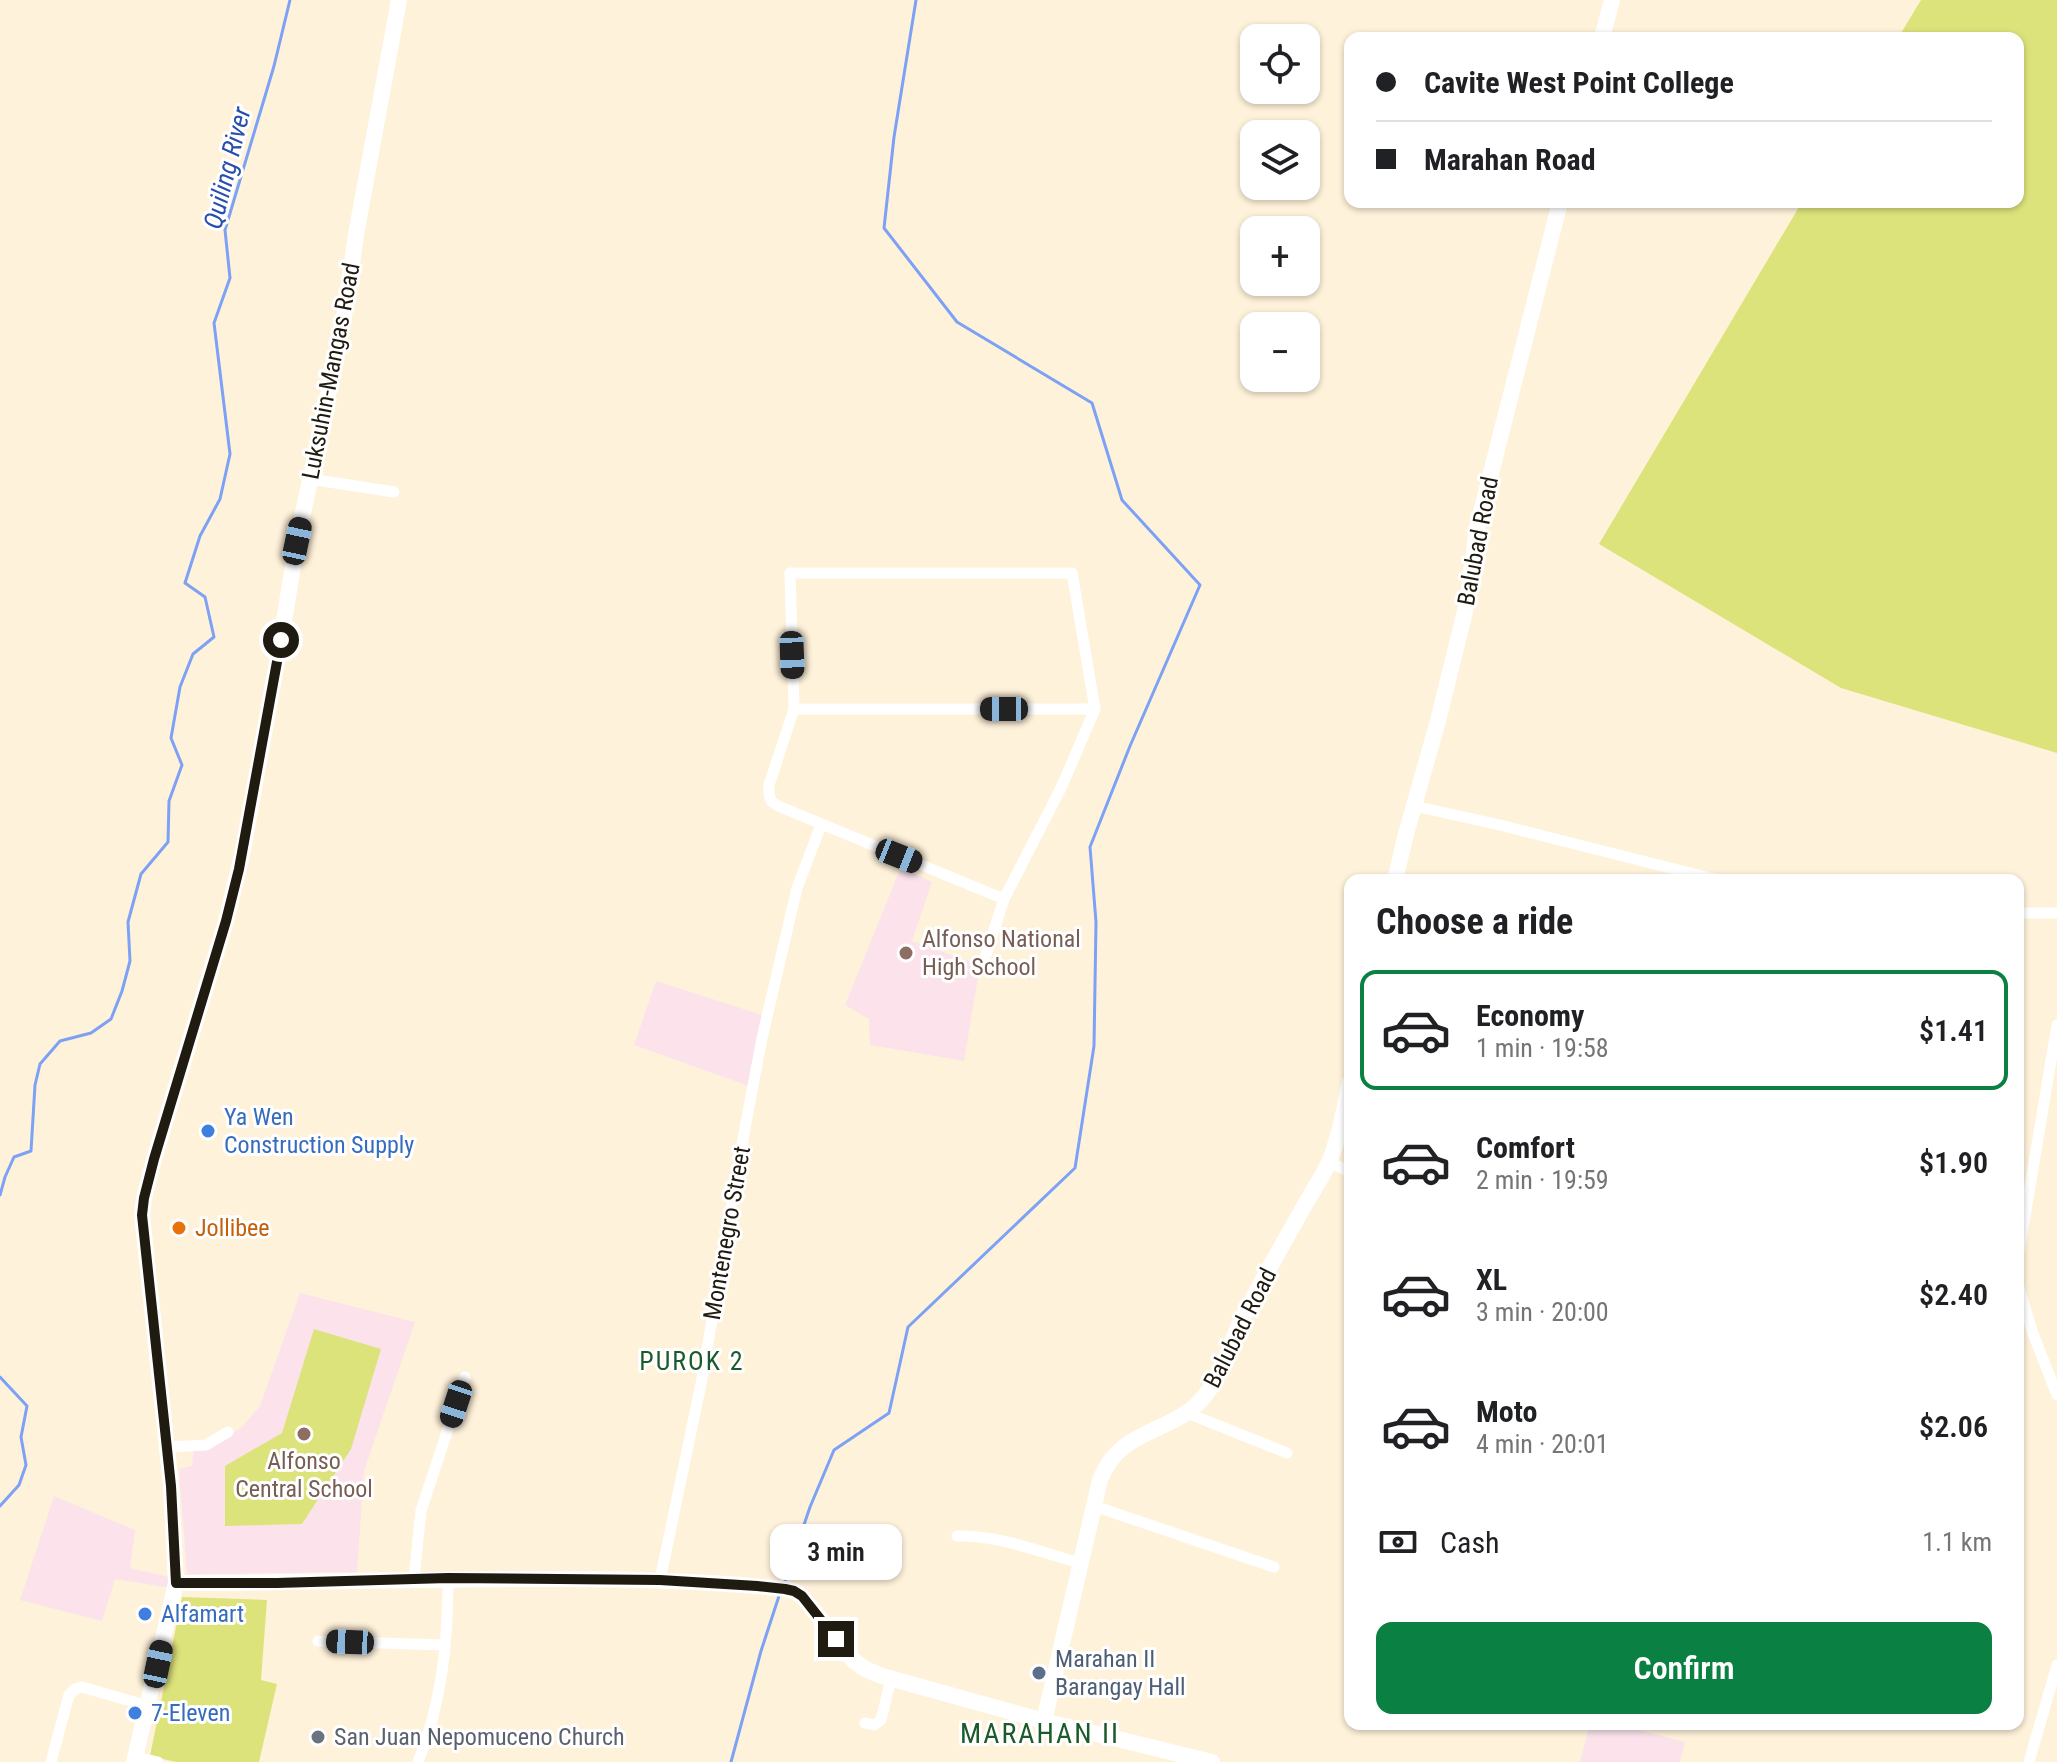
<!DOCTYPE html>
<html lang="en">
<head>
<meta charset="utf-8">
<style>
	:root { --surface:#fff; --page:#f6f6f6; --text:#202124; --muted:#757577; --line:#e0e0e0; --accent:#0b8043 }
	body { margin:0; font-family:"Roboto Condensed",sans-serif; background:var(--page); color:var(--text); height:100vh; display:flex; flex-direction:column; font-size:30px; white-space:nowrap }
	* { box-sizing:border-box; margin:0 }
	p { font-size:26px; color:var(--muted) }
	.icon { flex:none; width:44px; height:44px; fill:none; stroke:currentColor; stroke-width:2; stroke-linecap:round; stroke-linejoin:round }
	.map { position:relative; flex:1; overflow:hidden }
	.sheet { position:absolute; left:1344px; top:874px; width:680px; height:856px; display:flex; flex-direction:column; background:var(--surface); border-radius:16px; box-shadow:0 2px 6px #0004 }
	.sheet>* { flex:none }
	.banner { position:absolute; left:1344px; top:32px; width:680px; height:176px; border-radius:16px; box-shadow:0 2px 6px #0004; display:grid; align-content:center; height:176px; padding:0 32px; background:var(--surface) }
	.tools { position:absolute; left:1240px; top:24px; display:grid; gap:16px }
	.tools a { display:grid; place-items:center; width:80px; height:80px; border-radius:16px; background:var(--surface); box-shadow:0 2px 6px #0004; font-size:40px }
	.end { position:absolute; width:36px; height:36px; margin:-18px; border:10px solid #201b11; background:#fff; box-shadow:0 0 0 4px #fff }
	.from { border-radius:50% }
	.bubble { position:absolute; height:56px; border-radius:16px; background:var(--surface); box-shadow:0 2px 6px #0004; font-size:26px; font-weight:600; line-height:56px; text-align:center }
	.car { position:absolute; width:24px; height:48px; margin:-24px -12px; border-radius:10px; box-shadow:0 0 6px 2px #0007; background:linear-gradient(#222 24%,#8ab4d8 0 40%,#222 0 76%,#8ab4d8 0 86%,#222 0) }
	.banner b { display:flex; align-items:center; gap:28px; height:76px; font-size:30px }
	.banner b+b { border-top:2px solid var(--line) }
	.banner i { width:20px; height:20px; background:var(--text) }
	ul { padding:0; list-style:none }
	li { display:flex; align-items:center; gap:24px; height:120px; margin:0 16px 12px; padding:0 16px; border:4px solid transparent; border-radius:16px }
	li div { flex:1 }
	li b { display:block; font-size:30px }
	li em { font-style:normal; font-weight:600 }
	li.current { border-color:var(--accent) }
	li>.icon { width:72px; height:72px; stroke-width:1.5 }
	h2 { padding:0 32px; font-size:36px; line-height:96px }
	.pay { display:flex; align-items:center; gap:20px; height:88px; padding:0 32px; font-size:30px }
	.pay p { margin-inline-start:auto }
	.action { display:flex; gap:16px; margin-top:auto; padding:16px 32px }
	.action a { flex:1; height:92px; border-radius:16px; background:var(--accent); color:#fff; font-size:32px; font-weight:600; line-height:92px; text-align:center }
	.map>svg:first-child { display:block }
	.education { fill:#fbe2eb }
	.green { fill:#dde37b }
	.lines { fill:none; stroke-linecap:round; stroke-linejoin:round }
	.stream { stroke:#7ca1f5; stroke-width:3 }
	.street { stroke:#fff; stroke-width:11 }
	.secondary { stroke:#fff; stroke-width:16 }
	.route { stroke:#201b11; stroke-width:10 }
	.education-dot { fill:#8d6e63; stroke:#fff; stroke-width:3 }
	.shop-dot { fill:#3f7fe0; stroke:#fff; stroke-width:3 }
	.food-dot { fill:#e8710a; stroke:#fff; stroke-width:3 }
	.service-dot { fill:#5c6f8a; stroke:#fff; stroke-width:3 }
	.worship-dot { fill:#6b7280; stroke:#fff; stroke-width:3 }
	.labels { text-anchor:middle; stroke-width:6; stroke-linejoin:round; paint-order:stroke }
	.street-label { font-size:24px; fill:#201b11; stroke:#fff }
	.education-label { font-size:24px; fill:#785e54; stroke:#fff; text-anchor:start }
	.shop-label { font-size:24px; fill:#366cbe; stroke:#fff; text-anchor:start }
	.food-label { font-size:24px; fill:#c56008; stroke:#fff; text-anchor:start }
	.service-label { font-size:24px; fill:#4e5e75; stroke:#fff; text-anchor:start }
	.worship-label { font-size:24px; fill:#5b616d; stroke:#fff; text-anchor:start }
	.water-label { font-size:26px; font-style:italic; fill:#294eae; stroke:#fff }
	.neighbourhood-label { font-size:26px; letter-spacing:2px; fill:#1b5a2a; stroke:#fff }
	.quarter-label { font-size:28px; letter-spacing:2px; fill:#1b5a2a; stroke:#fff }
</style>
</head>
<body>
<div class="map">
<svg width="2057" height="1762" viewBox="0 0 2057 1762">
	<rect width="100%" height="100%" fill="#fff2db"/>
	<path class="education" d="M901,867L932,882L912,941L980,965L964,1061L870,1045L869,1019L845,1005Z
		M656,981L762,1015L749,1086L634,1045Z
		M300,1293L415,1322L364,1471L357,1572L187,1574L179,1469L192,1466L194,1449L220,1442L242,1427L260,1406Z
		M54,1496L135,1530L130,1568L173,1578L171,1588L115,1579L102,1621L20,1600Z
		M1590,1724H1616L1685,1742L1680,1762H1580Z"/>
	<path class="green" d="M1921,0H2057V753L1841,688L1599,544L1802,202H2018V38H1898Z
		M314,1329L381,1349L351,1449L302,1524L225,1526V1466L282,1433Z
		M182,1597L267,1600L261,1680L277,1684L259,1762H176L150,1756Z"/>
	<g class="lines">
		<path class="stream" d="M0,1195L5,1177L14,1157L31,1151L35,1085L40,1064L60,1041L91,1033L111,1019L122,991L130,961L128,922L141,874L168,842L169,801L182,765L171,738L180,687L193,654L214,637L205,597L185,583L200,536L220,499L230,454L214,323L230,278L225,230L274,66L290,0
			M0,1377L27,1406L21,1437L26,1465L19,1485L0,1506
			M785,1581L810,1507L834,1450L889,1413L908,1327L1075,1168L1094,1046L1096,922L1090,847L1130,746L1200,585L1122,500L1092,403L957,322L884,228L894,137L916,0
			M731,1762L761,1651L779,1596"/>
		<path class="street" d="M310,479L394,492
			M794,709H1095
			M1414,806L1500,825L1718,880
			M2018,913H2057
			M986,955L1004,899L1061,788L1095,709L1072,573H790L794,709L769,785V794L771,801L778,806L1004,899
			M1329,1162L1350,1172
			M2018,1258L2057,1025
			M2018,1284L2032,1331L2057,1395
			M1187,1413L1287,1453
			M167,1447L206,1445L228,1432
			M1094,1506L1274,1567
			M957,1536C999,1535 1040,1552 1080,1563
			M414,1578L421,1511L465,1377
			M660,1580L701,1384L745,1128L762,1038L797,888L821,825
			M318,1641L444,1645
			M865,1723L874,1725L881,1720L891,1679
			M135,1757L158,1762
			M51,1762L69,1695L75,1689L82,1687L148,1706
			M418,1762C442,1703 448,1641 448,1578
			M2029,1762L2057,1665"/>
		<path class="secondary" d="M1602,38L1612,0
			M1395,880L1406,834L1438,721L1467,603L1477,528L1560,202
			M176,1583C304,1583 432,1578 560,1579C635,1579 710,1581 785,1589L794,1591L802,1596L853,1660L865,1669L882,1676L1044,1721L1212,1762
			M1044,1721L1100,1480C1120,1427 1171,1435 1203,1398C1221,1377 1229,1346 1241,1321C1260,1283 1282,1246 1303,1208C1312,1192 1323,1176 1330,1160C1340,1135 1344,1109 1350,1082
			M134,1762L176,1583L171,1486L142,1215L144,1198L154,1159L226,921L242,855L281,640L297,541L342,329L357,229L399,0"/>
	</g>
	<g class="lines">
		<path class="route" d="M281,640L239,869L226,921L154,1159L144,1198L142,1215L171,1486L176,1583H277L448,1578L660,1580L757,1586L785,1589L794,1591L802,1596L836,1639"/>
	</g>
	<g class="education-dot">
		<circle cx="906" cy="953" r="8"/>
		<circle cx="304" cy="1434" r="8"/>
	</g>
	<g class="shop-dot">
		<circle cx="208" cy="1131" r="8"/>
		<circle cx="145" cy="1614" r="8"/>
		<circle cx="135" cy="1713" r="8"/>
	</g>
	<circle class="food-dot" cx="179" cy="1228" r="8"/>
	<circle class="service-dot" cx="1039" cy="1673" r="8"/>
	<circle class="worship-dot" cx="318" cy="1737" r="8"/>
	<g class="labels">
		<g class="street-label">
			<text transform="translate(331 371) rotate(-79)" y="8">Luksuhin-Mangas Road</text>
			<text transform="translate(1478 541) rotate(-79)" y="8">Balubad Road</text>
			<text transform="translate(727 1233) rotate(-80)" y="8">Montenegro Street</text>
			<text transform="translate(1240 1328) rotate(-63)" y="8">Balubad Road</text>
		</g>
		<g class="education-label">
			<text x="922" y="947">Alfonso National<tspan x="922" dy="28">High School</tspan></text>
			<text x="304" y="1469" text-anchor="middle">Alfonso<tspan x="304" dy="28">Central School</tspan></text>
		</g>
		<g class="shop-label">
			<text x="224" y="1125">Ya Wen<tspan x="224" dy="28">Construction Supply</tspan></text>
			<text x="161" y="1622">Alfamart</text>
			<text x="151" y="1721">7-Eleven</text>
		</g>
		<g class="food-label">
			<text x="195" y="1236">Jollibee</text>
		</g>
		<g class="service-label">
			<text x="1055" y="1667">Marahan II<tspan x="1055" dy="28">Barangay Hall</tspan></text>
		</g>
		<g class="worship-label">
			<text x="334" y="1745">San Juan Nepomuceno Church</text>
		</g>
		<g class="water-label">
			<text transform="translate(227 168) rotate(-76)" y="9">Quiling River</text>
		</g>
		<g class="neighbourhood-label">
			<text x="692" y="1370">PUROK 2</text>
		</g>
		<g class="quarter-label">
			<text x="1040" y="1743">MARAHAN II</text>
		</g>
	</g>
</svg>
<div class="tools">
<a><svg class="icon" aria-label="locate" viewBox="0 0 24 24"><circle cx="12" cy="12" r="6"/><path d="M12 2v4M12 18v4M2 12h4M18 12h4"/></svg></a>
<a><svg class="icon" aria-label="layers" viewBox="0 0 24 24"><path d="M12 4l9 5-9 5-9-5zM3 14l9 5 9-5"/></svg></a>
<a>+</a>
<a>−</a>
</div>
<i class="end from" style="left:281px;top:640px"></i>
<i class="end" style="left:836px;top:1639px"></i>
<div class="bubble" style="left:770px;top:1524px;width:132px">3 min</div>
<i class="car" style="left:297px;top:541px;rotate:12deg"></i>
<i class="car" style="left:792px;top:655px;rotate:178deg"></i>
<i class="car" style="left:1004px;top:709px;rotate:270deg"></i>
<i class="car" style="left:899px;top:856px;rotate:112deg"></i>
<i class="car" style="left:456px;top:1404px;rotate:198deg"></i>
<i class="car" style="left:350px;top:1642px;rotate:272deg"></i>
<i class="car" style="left:158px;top:1664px;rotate:12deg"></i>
<div class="banner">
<b><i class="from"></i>Cavite West Point College</b>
<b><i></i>Marahan Road</b>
</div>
<section class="sheet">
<h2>Choose a ride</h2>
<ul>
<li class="current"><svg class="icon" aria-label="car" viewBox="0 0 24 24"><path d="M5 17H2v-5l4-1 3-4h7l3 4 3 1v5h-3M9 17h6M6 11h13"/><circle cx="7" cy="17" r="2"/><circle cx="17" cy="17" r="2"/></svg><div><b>Economy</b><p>1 min · 19:58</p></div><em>$1.41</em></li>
<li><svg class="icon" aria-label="car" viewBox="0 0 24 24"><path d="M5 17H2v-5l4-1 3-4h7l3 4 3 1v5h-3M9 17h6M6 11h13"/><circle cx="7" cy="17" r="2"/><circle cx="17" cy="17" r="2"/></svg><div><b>Comfort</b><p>2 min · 19:59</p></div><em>$1.90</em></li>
<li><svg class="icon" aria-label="car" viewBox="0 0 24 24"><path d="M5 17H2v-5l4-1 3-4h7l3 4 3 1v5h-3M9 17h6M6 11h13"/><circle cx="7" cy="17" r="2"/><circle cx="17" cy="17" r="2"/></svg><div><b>XL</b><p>3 min · 20:00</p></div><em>$2.40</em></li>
<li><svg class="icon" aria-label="car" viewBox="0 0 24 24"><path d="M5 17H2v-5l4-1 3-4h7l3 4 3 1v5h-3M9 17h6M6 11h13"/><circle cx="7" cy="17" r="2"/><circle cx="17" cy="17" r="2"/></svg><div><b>Moto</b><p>4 min · 20:01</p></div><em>$2.06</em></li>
</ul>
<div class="pay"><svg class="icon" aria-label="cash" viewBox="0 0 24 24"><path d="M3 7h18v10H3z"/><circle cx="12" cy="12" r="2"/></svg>Cash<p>1.1 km</p></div>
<div class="action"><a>Confirm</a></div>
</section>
</div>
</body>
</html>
